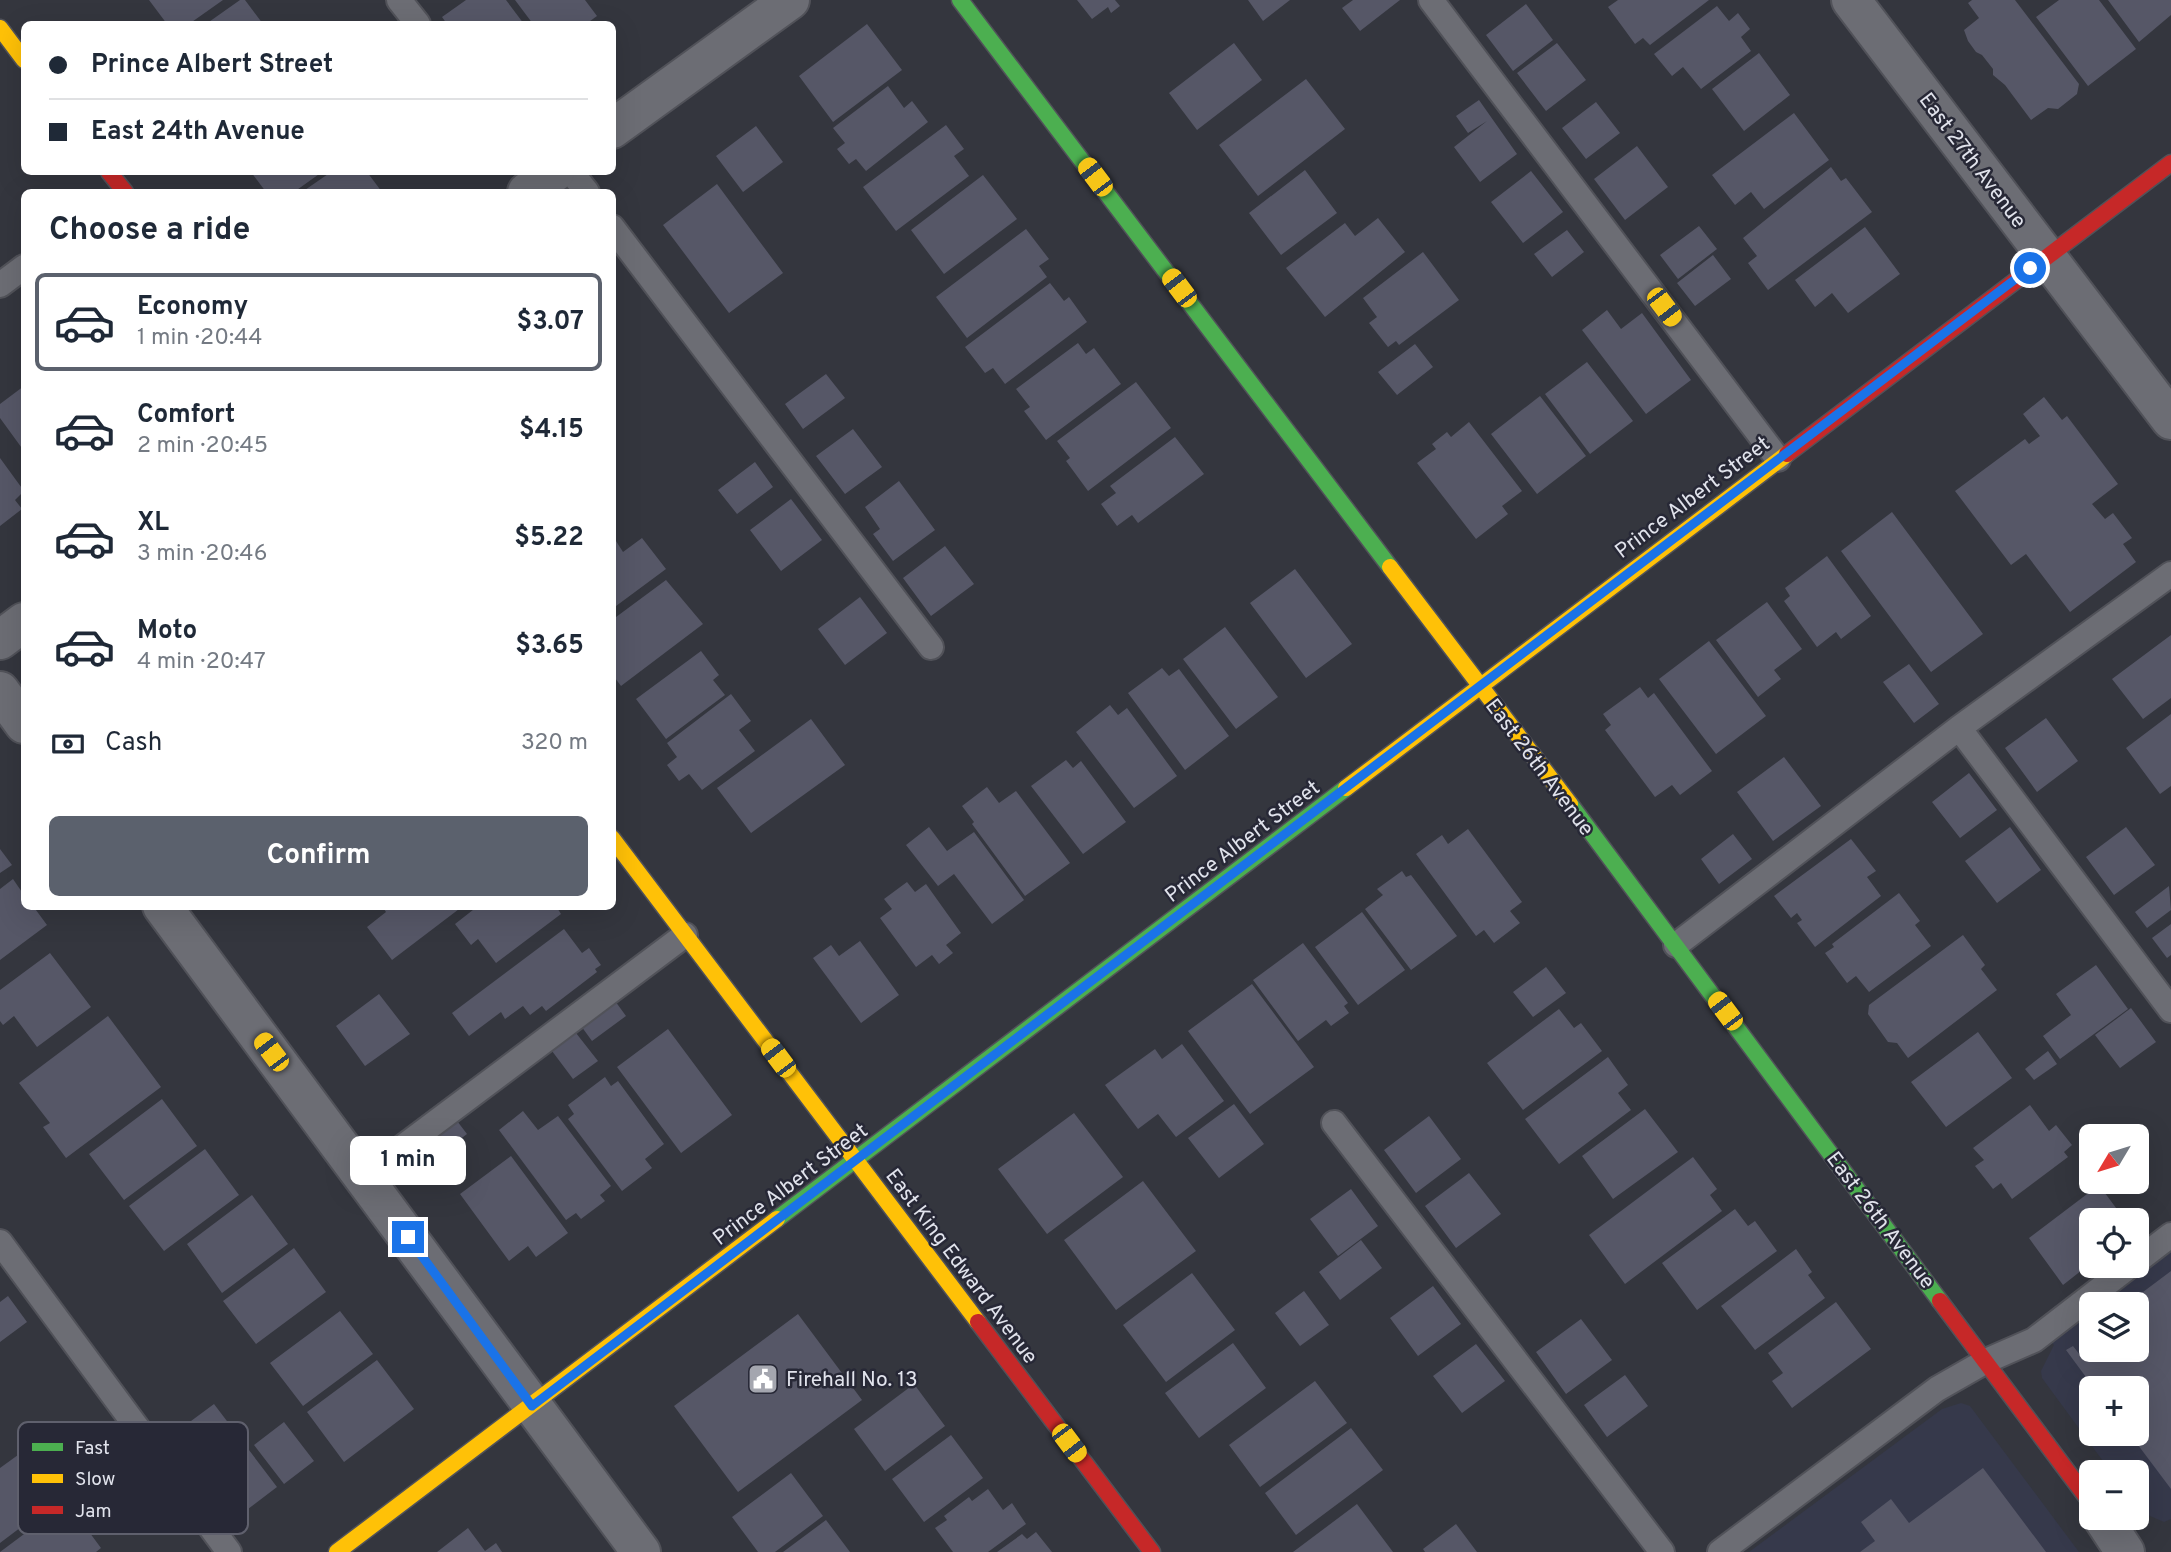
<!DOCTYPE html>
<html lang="en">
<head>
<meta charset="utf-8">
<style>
	:root { --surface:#fff; --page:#f6f6f7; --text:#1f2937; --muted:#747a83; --line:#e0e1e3; --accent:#5b616d }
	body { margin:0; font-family:Overpass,sans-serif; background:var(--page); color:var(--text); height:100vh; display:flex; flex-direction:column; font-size:26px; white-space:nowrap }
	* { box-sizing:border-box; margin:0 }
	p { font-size:23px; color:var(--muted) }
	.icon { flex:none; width:38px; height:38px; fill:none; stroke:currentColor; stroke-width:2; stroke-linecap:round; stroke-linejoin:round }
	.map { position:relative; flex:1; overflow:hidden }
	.sheet { position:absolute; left:21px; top:189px; width:595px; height:721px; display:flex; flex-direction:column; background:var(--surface); border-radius:10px; box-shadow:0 7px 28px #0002 }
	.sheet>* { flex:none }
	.hud { position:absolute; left:21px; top:21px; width:595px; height:154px; border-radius:10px; box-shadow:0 7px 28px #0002; display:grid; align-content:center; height:154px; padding:0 28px; background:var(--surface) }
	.needle { width:46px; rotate:232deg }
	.fabs { position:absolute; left:2079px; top:1124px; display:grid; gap:14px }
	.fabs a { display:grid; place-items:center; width:70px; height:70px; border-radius:10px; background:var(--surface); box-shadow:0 7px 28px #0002; font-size:35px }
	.end { position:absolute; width:32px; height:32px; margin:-16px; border:9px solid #1a73e8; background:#fff; box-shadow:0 0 0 4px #fff }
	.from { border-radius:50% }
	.bubble { position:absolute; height:49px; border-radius:10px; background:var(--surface); box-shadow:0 7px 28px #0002; font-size:23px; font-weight:700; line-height:49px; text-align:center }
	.car { position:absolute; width:21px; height:42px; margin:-21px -10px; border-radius:9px; box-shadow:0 0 5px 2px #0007; background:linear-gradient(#f5c518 24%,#345 0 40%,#f5c518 0 76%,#345 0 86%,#f5c518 0) }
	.hud b { display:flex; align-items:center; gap:24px; height:66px; font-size:26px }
	.hud b+b { border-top:2px solid var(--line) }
	.hud i { width:18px; height:18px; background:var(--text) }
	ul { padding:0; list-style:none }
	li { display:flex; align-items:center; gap:21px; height:98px; margin:0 14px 10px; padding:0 14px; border:4px solid transparent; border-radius:10px }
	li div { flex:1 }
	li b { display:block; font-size:26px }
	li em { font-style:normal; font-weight:700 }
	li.selected { border-color:var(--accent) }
	li>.icon { width:63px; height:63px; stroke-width:1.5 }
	h2 { padding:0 28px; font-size:32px; line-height:84px }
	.pay { display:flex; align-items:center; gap:18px; height:77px; padding:0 28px; font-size:26px }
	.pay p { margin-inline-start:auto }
	.action { display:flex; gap:14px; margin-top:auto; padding:14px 28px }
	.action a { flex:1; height:80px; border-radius:10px; background:var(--accent); color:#fff; font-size:28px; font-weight:700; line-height:80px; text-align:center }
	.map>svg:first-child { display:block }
	.built { fill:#36394b; fill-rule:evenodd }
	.building { fill:#565767 }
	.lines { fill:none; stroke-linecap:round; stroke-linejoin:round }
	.lane-casing { stroke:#515259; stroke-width:28 }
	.street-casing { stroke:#515259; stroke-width:42 }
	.fast-casing { stroke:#515259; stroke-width:19 }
	.slow-casing { stroke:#515259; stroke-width:19 }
	.jam-casing { stroke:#515259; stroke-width:19 }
	.lane { stroke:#6c6d74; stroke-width:24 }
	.street { stroke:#6c6d74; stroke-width:38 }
	.fast { stroke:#4caf50; stroke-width:16 }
	.slow { stroke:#ffc107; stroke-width:16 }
	.jam { stroke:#c62828; stroke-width:16 }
	.route { stroke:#1a73e8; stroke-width:9 }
	.labels { text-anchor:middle; stroke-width:5; stroke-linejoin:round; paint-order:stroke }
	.street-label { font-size:21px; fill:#e1e3ec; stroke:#272836 }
	.poi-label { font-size:21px; fill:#e1e3ec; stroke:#272836; text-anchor:start }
	.key { fill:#272836; stroke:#5f606d; stroke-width:2 }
	.key-label { font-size:19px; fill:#e1e3ec }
</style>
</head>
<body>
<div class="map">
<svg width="2171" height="1552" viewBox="0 0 2171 1552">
	<rect width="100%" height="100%" fill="#34363e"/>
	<path class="built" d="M2171,1235V1519L2164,1522L2141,1512L2137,1506V1472H2111L2042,1378L2041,1371L2054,1345L2044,1333ZM2091,1304H2137V1349H2091ZM2091,1388H2137V1433H2091Z
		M1961,1403L1970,1406L2079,1552H1749L1942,1409Z"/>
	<path class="building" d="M149,0H223L189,24H167Z
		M240,0H245L263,24H206Z
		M466,0H506L524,24H447L442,17Z
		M515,0H585L597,16L586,24H533Z
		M1077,0H1115L1120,6L1111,13L1108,7L1092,19Z
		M1248,0H1290L1263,21Z
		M1353,0H1400L1360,31L1342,8Z
		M1618,0H1709L1650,45L1643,38L1635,44L1608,7Z
		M1972,0H2015L2079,84L2077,94L2058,109L2048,108L2031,120L2005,85L1993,75V69L1982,55L1976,52L1968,41L1964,30L1979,18L1968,3Z
		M2059,0H2099L2136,49L2088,86L2036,17Z
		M2108,0H2171V15L2139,42Z
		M1526,4L1553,40L1513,71L1486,35Z
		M1717,6L1729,21L1738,13L1750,29L1741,37L1751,51L1701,89L1683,67L1672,76L1654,54Z
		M867,24L902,70L833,122L799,76Z
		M1234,43L1262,80L1197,130L1169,93Z
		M1557,43L1586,80L1546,111L1517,73Z
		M1759,53L1790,95L1744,131L1712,89Z
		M1306,79L1345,129L1258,196L1219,145Z
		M888,86L904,108L912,101L928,122L866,171L856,159L849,164L837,149L845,143L833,128Z
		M1479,100L1517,154L1480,182L1454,147L1487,121L1468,133L1456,116Z
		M1596,102L1620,133L1586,159L1562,128Z
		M1794,113L1829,160L1764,209L1751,192L1735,205L1712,175Z
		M946,125L964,149L954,156L969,176L896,231L863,187Z
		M756,126L783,162L743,192L716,156Z
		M1637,146L1668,187L1625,220L1594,179Z
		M1831,167L1841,181L1846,178L1872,212L1768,290L1748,263L1757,256L1743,238Z
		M1305,170L1337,213L1281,255L1249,213Z
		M1531,171L1563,212L1523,243L1491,202Z
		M251,172H322L294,192H266Z
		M331,172H367L382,192H302Z
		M983,175L1017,219L944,274L911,230Z
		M717,184L783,273L729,313L663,225Z
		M1378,218L1405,252L1325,317L1286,268L1345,223L1355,236Z
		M1699,226L1717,249L1678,279L1660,255Z
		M1865,227L1900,274L1848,313L1832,293L1815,307L1795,280Z
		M1026,229L1049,259L1039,266L1047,277L967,338L936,297Z
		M1567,230L1584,252L1552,277L1534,254Z
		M1423,252L1459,300L1399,345L1396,341L1388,347L1369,323L1377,317L1363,298Z
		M1713,255L1731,279L1695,306L1677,283Z
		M1050,283L1064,301L1069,297L1087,322L1005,384L993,368L985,373L965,347Z
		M1607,310L1621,329L1642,313L1691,380L1646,414L1582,330Z
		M1078,343L1086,354L1094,348L1121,384L1046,440L1024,411L1030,407L1016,389Z
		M1415,344L1433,367L1397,395L1378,372Z
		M1587,362L1633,421L1590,454L1545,394Z
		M826,374L845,398L803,429L785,404Z
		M1136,382L1171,428L1088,491L1066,461L1070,458L1057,441Z
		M24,386V451L0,418V404Z
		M1540,396L1586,456L1537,494L1491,434Z
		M2044,397L2062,420L2067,416L2118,484L2092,504L2105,519L2113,513L2132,538L2123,544L2136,562L2070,612L2026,554L2011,565L1955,491L2025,439L2029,444L2040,436L2023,414Z
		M1469,422L1522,491L1502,506L1508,514L1476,539L1417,463L1436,449L1432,444L1447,432L1451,437Z
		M853,429L882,467L845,494L816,456Z
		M1175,437L1204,474L1138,523L1132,515L1117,526L1101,504L1116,493L1110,486Z
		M0,458L24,491L15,500L22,509L0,526Z
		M755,462L773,487L737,514L718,490Z
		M899,481L935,530L893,561L873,534L880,529L865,507Z
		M791,499L822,540L781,571L750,530Z
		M1892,512L1983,634L1931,672L1841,551Z
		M642,538L666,569L612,609V544L616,541L623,552Z
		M945,546L974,584L931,616L903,578Z
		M1827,556L1871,616L1841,639L1836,632L1817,647L1784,601L1790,596L1785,588Z
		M1295,569L1352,644L1306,678L1250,603Z
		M666,580L703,624L621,686L612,674V620Z
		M860,597L887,633L845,665L818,629Z
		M1767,602L1802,649L1774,670L1781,679L1758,697L1716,640Z
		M1225,627L1278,697L1236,729L1183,659Z
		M2171,635V698L2143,719L2112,679Z
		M1709,641L1766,716L1716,754L1659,679Z
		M701,651L719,675L713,680L725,695L666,739L636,699Z
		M1909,664L1939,704L1914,723L1883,682Z
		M1162,668L1169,676L1179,669L1229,736L1185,770L1128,693Z
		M1640,687L1648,698L1654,693L1712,771L1680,795L1672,785L1655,797L1605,730L1611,725L1603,714Z
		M731,694L751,721L739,730L755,751L702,790L689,774L679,781L667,765L677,757L667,743Z
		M1110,705L1118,715L1127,708L1177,776L1134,808L1076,732Z
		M2171,714V786L2160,794L2126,748Z
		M2046,718L2078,761L2037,792L2005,748Z
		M811,719L845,765L751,833L717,788Z
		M1784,757L1821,806L1773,841L1737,792Z
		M1066,760L1073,768L1081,761L1126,822L1083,854L1031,786Z
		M1969,773L1997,810L1960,838L1932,802Z
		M987,787L999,803L1016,791L1070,863L1025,896L972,824L974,822L962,806Z
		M929,827L947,851L974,832L1024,900L992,924L954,874L938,886L906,845Z
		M2010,827L2041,870L1997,903L1965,861Z
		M2126,827L2155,865L2114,895L2086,857Z
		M1468,829L1522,902L1510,911L1520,923L1494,943L1484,930L1476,936L1416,854L1442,835L1448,844Z
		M1733,834L1752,859L1719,884L1701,859Z
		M1851,839L1876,871L1867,877L1881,896L1815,947L1797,923L1802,920L1797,913L1791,918L1774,896Z
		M0,849L12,865L0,873Z
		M1402,871L1406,877L1411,875L1457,936L1411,970L1365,909L1383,895L1377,889Z
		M13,879L24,895V906H33L47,925L0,960V889Z
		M907,882L915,892L926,884L961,933L946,945L953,953L939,964L932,955L916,967L880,918L892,909L884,899Z
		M2169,886L2171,910L2147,928L2135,912Z
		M1899,893L1920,921L1915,925L1931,946L1869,992L1856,976L1847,983L1825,953L1834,947L1832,944Z
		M382,906H463L392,960L367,927L386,912Z
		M478,906H556L561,914L496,963L478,939L471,945L455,924Z
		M1362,912L1405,970L1358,1005L1315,947Z
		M2171,924V955L2167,958L2152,938Z
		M564,929L582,953L589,948L601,965L595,969L597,972L546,1011L542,1006L530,1015L523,1006L505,1019L501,1012L469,1036L452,1013Z
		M1963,935L1985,965L1981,969L1997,990L1908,1058L1897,1043L1888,1042L1868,1014L1869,1005Z
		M860,941L899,995L861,1023L813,958L831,945L839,956Z
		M1303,943L1348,1003L1344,1006L1349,1013L1331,1026L1326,1020L1298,1041L1253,980Z
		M50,953L91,1007L37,1047L14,1016L3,1025L0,1021V990Z
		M2096,965L2128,1009L2060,1059L2043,1036L2071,1015L2056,994Z
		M1546,967L1566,993L1533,1017L1513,992Z
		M1252,984L1314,1067L1250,1114L1188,1031Z
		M379,994L410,1034L365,1066L336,1026Z
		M610,994L626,1016L592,1041L576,1019Z
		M2131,1008L2156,1042L2120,1068L2095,1035Z
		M1559,1009L1574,1028L1581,1023L1602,1051L1523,1110L1487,1063Z
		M108,1016L161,1087L66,1158L43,1127L50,1123L19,1083Z
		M668,1029L732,1115L681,1153L617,1067Z
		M1978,1032L2012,1078L1946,1127L1911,1082Z
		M576,1033L598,1061L573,1079L552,1051Z
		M1182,1044L1224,1101L1176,1137L1158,1114L1138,1129L1105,1085L1155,1049L1162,1059Z
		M2048,1051L2057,1064L2034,1080L2025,1069Z
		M1608,1057L1628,1085L1618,1093L1631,1110L1559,1164L1525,1119Z
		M605,1077L611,1086L618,1081L664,1144L645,1159L652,1168L622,1191L568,1119L574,1114L568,1105Z
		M162,1099L197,1146L124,1200L89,1154Z
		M1234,1104L1264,1144L1219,1178L1188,1138Z
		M2030,1105L2049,1131L2056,1125L2072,1145L2064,1152L2068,1157L2012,1199L2001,1183L1993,1189L1975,1166L1984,1160L1973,1148Z
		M1645,1109L1678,1152L1613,1199L1582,1156Z
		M523,1111L538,1130L558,1116L611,1186L600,1195L605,1201L581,1219L576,1213L566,1220L499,1130Z
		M451,1113L467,1134L435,1158L419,1137Z
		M1074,1113L1123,1177L1047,1234L998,1169Z
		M1429,1116L1461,1159L1416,1193L1384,1150Z
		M205,1149L239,1195L164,1251L129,1206Z
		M511,1156L568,1233L536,1257L528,1246L509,1261L460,1194Z
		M1693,1157L1717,1189L1710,1195L1722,1211L1625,1284L1589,1235Z
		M1469,1173L1501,1214L1456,1248L1425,1206Z
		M1143,1181L1196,1251L1116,1310L1064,1240Z
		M2099,1185L2125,1220H2091V1263L2063,1285L2029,1238Z
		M1351,1189L1378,1226L1338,1256L1310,1219Z
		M252,1195L288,1244L222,1293L187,1244Z
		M1735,1209L1748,1226L1755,1221L1777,1251L1697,1310L1662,1263Z
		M1361,1240L1382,1268L1340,1300L1319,1272Z
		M294,1248L326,1292L256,1344L223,1301Z
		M1796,1249L1812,1272L1808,1275L1825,1298L1755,1350L1721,1306Z
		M2171,1271V1489L2129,1433H2137V1388H2094L2066,1350L2073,1346L2084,1360L2099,1349H2137V1304H2127Z
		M1192,1273L1235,1330L1166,1382L1123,1325Z
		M1433,1286L1461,1324L1418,1356L1390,1318Z
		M1304,1291L1329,1325L1300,1346L1275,1313Z
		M8,1296L27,1322L0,1342V1302Z
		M1836,1302L1871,1349L1792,1408L1772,1381L1783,1373L1768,1353Z
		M340,1311L373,1354L303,1406L270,1363Z
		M798,1314L862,1400L738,1492L674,1406Z
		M1581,1319L1612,1360L1566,1394L1536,1352Z
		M1233,1343L1266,1388L1199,1438L1165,1393Z
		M1476,1344L1505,1381L1462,1413L1433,1376Z
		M377,1360L414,1409L344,1462L307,1412Z
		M1625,1375L1648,1406L1607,1437L1584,1405Z
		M1315,1381L1347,1423L1260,1487L1229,1445Z
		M914,1384L945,1426L885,1471L854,1429Z
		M214,1404L277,1487L248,1509L241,1500L224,1513L168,1438Z
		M284,1422L314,1461L284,1484L254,1445Z
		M1351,1428L1383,1470L1296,1535L1265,1493Z
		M951,1435L983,1478L924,1522L892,1479Z
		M29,1447L65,1494L0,1543V1468Z
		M1983,1468L2046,1552H1860L1875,1541L1861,1522L1891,1499L1909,1523Z
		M791,1473L823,1516L775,1552H758L732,1517Z
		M988,1489L1003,1510L1012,1503L1026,1524L988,1552H953L935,1528L947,1520L944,1516L969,1497L972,1501Z
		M67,1502L101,1548L96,1552H0Z
		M1357,1504L1393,1552H1293Z
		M826,1520L850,1552H783Z
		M1456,1524L1477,1552H1425L1423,1549Z
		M468,1528L485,1551L496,1543L502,1552H437Z
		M1036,1532L1052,1552H997L1022,1534L1027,1539Z"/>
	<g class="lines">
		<g class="lane-casing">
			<path id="lane" d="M399,0L418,24
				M1431,0L1778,459
				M571,172L587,192
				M612,227L931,647
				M0,285L24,267
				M1959,728L2171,1010
				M1676,945L1959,728L2171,574
				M1334,1123L1662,1552
				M364,1176L685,935
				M0,1242L229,1552
				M2137,1261L2171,1235
				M1720,1552L1937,1389L1986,1361L2034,1340L2131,1265"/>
		</g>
		<g class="street-casing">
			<path id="street" d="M1851,0L2171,420
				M612,129L790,0
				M527,192L555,172
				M0,640L24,622
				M0,691L24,724
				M162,906L641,1552
				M2102,1517L2125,1552"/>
		</g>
		<g class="fast-casing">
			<path id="fast" d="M960,0L1390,567
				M1570,804L1940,1301
				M777,1219L1346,788"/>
		</g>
		<g class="slow-casing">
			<path id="slow" d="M0,28L24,60
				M1390,567L1570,804
				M1346,788L1787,454
				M612,838L978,1322
				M337,1552L777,1219"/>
		</g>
		<g class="jam-casing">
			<path id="jam" d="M109,172L125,192
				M1787,454L2171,163
				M1940,1301L2091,1503
				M978,1322L1152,1552"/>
		</g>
		<use href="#lane" class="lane"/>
		<use href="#street" class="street"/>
		<use href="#fast" class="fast"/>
		<use href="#slow" class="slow"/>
		<use href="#jam" class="jam"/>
	</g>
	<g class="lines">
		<path class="route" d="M408,1237L532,1406L2030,268"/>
	</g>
	<defs>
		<g id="civic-square" transform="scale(1.575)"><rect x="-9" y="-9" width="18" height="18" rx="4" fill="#a4a6af" stroke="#272836"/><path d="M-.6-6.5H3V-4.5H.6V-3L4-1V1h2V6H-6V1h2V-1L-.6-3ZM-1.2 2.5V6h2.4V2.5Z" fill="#fff"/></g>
	</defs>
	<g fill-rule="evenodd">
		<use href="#civic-square" x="763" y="1379"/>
	</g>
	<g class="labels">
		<g class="street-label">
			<text transform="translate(1973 160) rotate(53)" y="7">East 27th Avenue</text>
			<text transform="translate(1692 497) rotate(-37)" y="7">Prince Albert Street</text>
			<text transform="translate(1540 767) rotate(53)" y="7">East 26th Avenue</text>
			<text transform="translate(1242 841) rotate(-37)" y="7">Prince Albert Street</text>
			<text transform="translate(790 1184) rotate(-37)" y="7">Prince Albert Street</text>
			<text transform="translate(1881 1220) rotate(53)" y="7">East 26th Avenue</text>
			<text transform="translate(962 1266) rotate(53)" y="7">East King Edward Avenue</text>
		</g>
		<g class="poi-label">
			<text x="786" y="1386">Firehall No. 13</text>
		</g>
	</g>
	<rect x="18" y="1422" width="230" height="112" rx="10" class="key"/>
	<rect x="32" y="1443" width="31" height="8" fill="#4caf50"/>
	<rect x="32" y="1474" width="31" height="9" fill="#ffc107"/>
	<rect x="32" y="1506" width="31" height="8" fill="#c62828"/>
	<g class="key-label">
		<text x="75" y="1454">Fast</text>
		<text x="75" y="1485">Slow</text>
		<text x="75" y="1517">Jam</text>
	</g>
</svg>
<div class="fabs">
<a><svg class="needle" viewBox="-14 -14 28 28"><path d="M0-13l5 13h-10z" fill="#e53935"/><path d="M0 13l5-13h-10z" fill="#747a83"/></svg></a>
<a><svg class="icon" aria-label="locate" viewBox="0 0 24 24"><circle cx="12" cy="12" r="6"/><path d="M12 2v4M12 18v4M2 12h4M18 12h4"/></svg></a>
<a><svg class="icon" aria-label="layers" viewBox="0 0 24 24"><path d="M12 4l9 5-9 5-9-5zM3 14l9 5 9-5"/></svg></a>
<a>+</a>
<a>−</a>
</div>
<i class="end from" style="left:2030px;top:268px"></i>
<i class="end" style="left:408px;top:1237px"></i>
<div class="bubble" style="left:350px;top:1136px;width:116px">1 min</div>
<i class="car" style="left:1095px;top:177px;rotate:323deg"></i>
<i class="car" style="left:1179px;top:288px;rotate:323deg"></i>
<i class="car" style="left:1664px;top:307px;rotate:143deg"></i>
<i class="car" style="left:1725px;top:1011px;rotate:323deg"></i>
<i class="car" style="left:271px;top:1052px;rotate:323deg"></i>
<i class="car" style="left:778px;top:1058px;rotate:323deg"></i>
<i class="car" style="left:1069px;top:1443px;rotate:143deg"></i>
<div class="hud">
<b><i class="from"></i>Prince Albert Street</b>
<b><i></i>East 24th Avenue</b>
</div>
<section class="sheet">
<h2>Choose a ride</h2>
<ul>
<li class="selected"><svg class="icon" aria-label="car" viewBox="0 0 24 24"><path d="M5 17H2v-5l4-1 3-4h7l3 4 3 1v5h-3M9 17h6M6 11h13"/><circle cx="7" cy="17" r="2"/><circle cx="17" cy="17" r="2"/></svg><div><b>Economy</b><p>1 min · 20:44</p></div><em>$3.07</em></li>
<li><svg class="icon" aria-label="car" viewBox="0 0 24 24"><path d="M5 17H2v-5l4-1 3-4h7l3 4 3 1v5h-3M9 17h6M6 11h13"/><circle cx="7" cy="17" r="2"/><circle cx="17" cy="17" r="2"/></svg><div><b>Comfort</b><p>2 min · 20:45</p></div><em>$4.15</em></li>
<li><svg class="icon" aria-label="car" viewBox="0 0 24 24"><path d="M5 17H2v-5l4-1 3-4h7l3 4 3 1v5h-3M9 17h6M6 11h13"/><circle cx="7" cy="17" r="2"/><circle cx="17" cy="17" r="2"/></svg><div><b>XL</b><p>3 min · 20:46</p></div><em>$5.22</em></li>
<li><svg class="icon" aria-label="car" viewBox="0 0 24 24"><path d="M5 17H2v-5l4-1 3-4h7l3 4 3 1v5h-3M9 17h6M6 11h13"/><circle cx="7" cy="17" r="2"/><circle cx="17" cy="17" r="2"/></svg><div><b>Moto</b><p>4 min · 20:47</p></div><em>$3.65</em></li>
</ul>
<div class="pay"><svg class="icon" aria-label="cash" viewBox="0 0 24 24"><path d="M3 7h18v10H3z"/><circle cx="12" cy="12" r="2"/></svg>Cash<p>320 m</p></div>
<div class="action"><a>Confirm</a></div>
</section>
</div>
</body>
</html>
